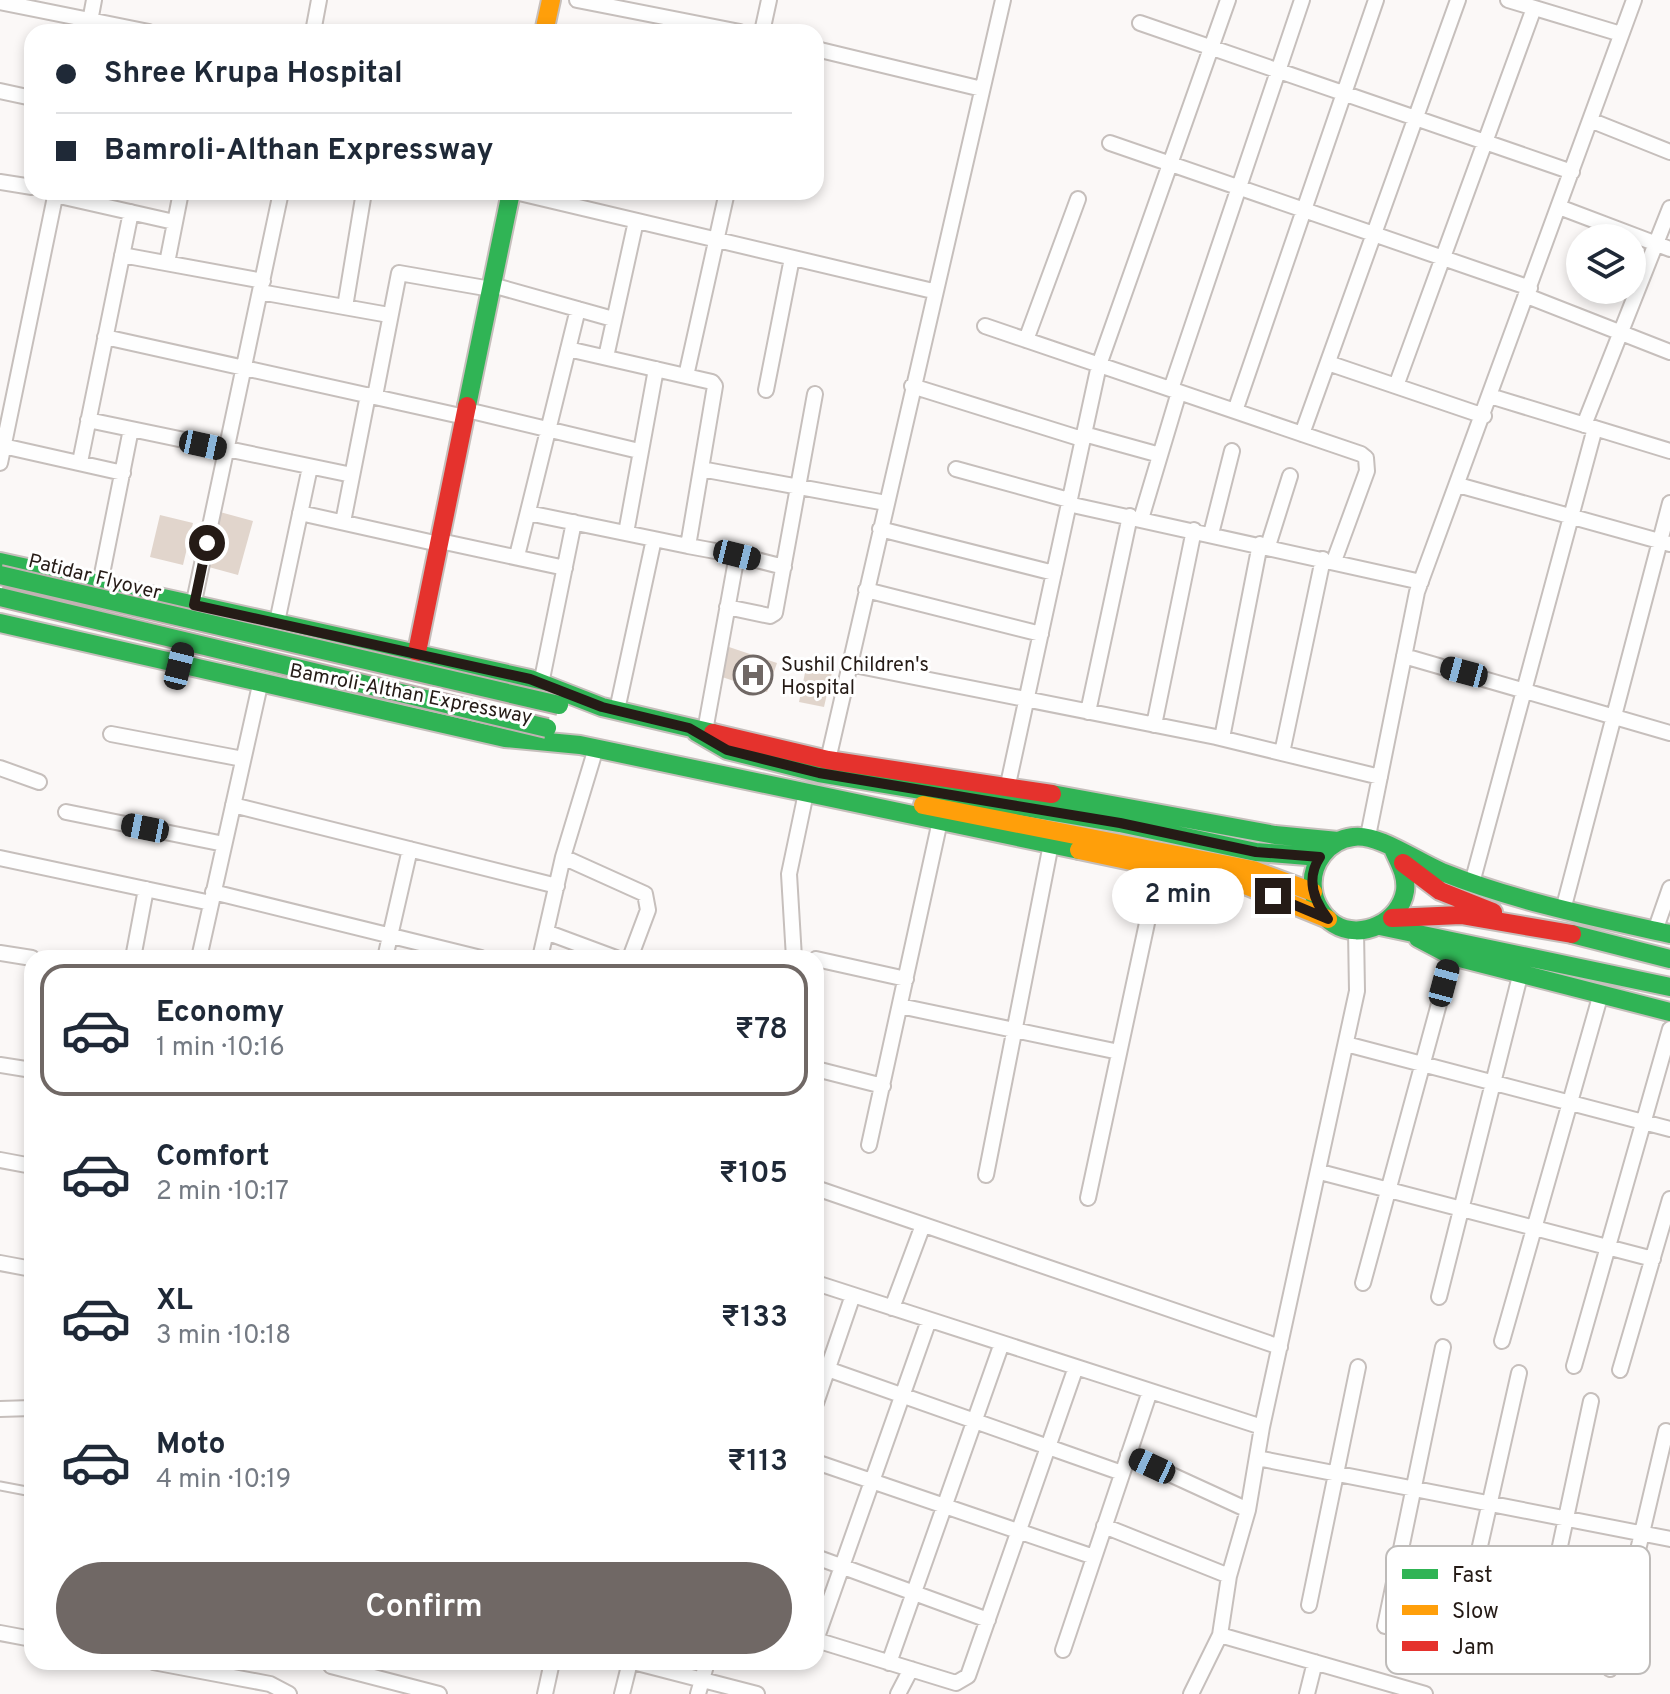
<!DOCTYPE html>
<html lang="en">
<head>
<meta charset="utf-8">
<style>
	:root { --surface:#fff; --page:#f6f6f7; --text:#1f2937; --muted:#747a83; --line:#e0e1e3; --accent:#706865 }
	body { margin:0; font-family:Overpass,sans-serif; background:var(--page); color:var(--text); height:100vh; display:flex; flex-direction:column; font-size:30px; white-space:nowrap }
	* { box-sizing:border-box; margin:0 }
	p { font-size:26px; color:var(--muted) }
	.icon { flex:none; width:44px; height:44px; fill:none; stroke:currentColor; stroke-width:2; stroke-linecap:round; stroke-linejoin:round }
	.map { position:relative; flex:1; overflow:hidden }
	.sheet { position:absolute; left:24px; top:950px; width:800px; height:720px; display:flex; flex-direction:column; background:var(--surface); border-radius:24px; box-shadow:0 4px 12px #0003 }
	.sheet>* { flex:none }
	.hud { position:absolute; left:24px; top:24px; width:800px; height:176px; border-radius:24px; box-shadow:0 4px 12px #0003; display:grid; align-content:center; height:176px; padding:0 32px; background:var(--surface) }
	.tools { position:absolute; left:1566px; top:224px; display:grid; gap:16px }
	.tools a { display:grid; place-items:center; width:80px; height:80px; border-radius:50%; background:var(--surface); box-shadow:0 4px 12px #0003; font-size:40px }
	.end { position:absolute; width:36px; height:36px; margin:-18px; border:10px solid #251b16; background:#fff; box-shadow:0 0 0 4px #fff }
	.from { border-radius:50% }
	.bubble { position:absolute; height:56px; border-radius:28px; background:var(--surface); box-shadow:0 4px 12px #0003; font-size:26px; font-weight:600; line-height:56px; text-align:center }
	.car { position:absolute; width:24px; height:48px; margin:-24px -12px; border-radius:10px; box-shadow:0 0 6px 2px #0007; background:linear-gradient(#222 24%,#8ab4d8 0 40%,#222 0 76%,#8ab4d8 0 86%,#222 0) }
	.hud b { display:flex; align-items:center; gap:28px; height:76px; font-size:30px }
	.hud b+b { border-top:2px solid var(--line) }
	.hud i { width:20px; height:20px; background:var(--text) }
	ul { padding:14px 0 0; list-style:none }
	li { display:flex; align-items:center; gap:24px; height:132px; margin:0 16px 12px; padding:0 16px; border:4px solid transparent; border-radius:24px }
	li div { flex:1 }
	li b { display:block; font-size:30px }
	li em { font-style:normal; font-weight:600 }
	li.on { border-color:var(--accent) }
	li>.icon { width:72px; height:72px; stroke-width:1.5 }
	.primary-button { display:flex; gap:16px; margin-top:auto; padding:16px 32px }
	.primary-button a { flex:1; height:92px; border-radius:48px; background:var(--accent); color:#fff; font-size:32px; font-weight:600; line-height:92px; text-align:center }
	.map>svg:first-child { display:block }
	.building { fill:#e1d5cc }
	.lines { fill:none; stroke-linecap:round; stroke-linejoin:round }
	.lane-casing { stroke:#c6bfbc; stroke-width:11 }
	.street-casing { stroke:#c6bfbc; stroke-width:18 }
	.fast-casing { stroke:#c6bfbc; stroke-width:22 }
	.slow-casing { stroke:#c6bfbc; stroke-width:22 }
	.jam-casing { stroke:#c6bfbc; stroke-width:22 }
	.lane { stroke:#fefefe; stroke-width:7 }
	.street { stroke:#fefefe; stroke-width:14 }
	.fast { stroke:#30b455; stroke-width:18 }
	.slow { stroke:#ff9f0a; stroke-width:18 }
	.jam { stroke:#e5322d; stroke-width:18 }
	.fast-bridge-casing { stroke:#c2b2b3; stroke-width:22; stroke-linecap:butt }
	.fast-bridge { stroke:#30b455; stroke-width:18 }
	.route { stroke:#251b16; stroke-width:10 }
	.labels { text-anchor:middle; stroke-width:6; stroke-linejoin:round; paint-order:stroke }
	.street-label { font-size:20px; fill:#251b16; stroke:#fff }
	.poi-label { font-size:20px; fill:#251b16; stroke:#fff; text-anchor:start }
	.key { fill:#fff; stroke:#bebbb9; stroke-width:2 }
	.key-label { font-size:22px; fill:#251b16 }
</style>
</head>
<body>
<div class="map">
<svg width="1670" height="1694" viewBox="0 0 1670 1694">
	<rect width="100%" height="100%" fill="#fbf8f7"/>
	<path class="building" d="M220,512L253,521L238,575L205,566Z
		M160,515L193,523L183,565L150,557Z
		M726,646L777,663L767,692L716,675Z
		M807,663L833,668L824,707L799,702Z"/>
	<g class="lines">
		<g class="lane-casing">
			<path id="lane" d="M0,1486L32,1492"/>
		</g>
		<g class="street-casing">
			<path id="street" d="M577,0L740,32
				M1508,0L1621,34
				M0,2L149,32
				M1140,23L1572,172
				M88,32L94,0
				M313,32L319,0
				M762,32L769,0
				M816,49L982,89
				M0,91L32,98
				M1590,120L1670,152
				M1110,143L1530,288
				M0,182L32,187
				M515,192L933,291
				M55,195L174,222
				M1559,207L1670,249
				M122,255L263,281
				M167,263L181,192
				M492,285L613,319
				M260,292L389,315
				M1527,296L1670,352
				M345,307L364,192
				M985,326L1361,454L1366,458L1367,471L1334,561
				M105,337L465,417
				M1026,340L1078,199
				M606,357L636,221
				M1328,363L1484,416
				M686,376L727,192
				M912,386L1082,439
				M1396,386L1534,8
				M1171,389L1302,0
				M766,390L792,258
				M375,396L399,273L491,289
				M1490,396L1670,451
				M467,410L639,451
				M1235,411L1376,0
				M88,420L352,475
				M1584,425L1670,208
				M1084,434L1160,455
				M1302,434L1458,0
				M3,446L123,473
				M80,462L131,212
				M0,463L56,192
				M701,469L886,503
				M956,469L1069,500
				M1458,485L1670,544
				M1068,504L1421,582
				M300,513L439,544
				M528,513L688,546L715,386L712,382L568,349
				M1141,519L1179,392
				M343,522L368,395
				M880,529L1054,573
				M626,533L656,369
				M1211,534L1232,451
				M440,541L565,568
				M688,546L737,555L705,731
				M1268,546L1290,476
				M737,555L784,567
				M517,556L578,309
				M100,584L131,429
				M866,590L1041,634
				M727,607L770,616L775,613L815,394
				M192,611L281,192
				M277,622L310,467
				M1404,656L1670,733
				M849,664L1216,737L1380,777
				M541,684L574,522
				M617,710L654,539
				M1088,712L1130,516
				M1154,725L1194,530
				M111,734L243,759
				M1222,738L1260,544
				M1282,753L1323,559
				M828,760L1003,0
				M0,768L39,782
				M1007,789L1099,365L1228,0
				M233,805L557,886
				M66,812L224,844
				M1368,836L1417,592L1634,0
				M563,857L645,894L648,910L630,958
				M0,858L211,903
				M1472,883L1595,428
				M213,892L481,958
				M1563,910L1670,503
				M1655,931L1670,888
				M546,932L616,958
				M0,953L32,958
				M133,958L146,889
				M199,958L260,685
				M385,958L410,849
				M540,958L563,857L596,748
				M794,958L789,874L806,793
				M816,959L906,979
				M900,1006L1119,1052
				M1346,1044L1670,1129
				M0,1065L32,1070
				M816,1069L883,1086
				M869,1145L940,821
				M0,1160L32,1166
				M1320,1172L1653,1259
				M986,1175L1051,844
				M816,1188L1280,1347
				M1088,1198L1159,867
				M0,1263L32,1269
				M816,1283L1262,1427
				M1363,1283L1452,956
				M1439,1297L1520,976
				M892,1308L923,1225
				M1502,1341L1600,997
				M816,1365L1122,1473
				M1574,1366L1670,1029
				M1620,1370L1670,1199
				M816,1403L853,1295
				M0,1409L32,1408
				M1128,1455L1248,1510
				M1257,1458L1670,1539
				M816,1462L1094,1557
				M1104,1526L1229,1576
				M816,1557L988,1620
				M1473,1577L1519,1373
				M1309,1605L1358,1367
				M1385,1626L1443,1347
				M0,1633L32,1639
				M1220,1635L1425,1694
				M816,1640L956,1683L968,1676L1076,1367
				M816,1640L929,1320
				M1538,1649L1591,1401
				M1063,1650L1150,1391
				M153,1662L270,1684L289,1694
				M633,1662L757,1694
				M889,1663L1002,1343
				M331,1666L439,1694
				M1610,1669L1666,1431
				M545,1694L552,1662
				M622,1694L630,1662
				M698,1694L707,1662
				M898,1694L911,1669
				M1191,1694L1220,1635L1229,1576L1248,1510L1262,1427L1357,991L1356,931
				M1307,1694L1315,1662"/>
		</g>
		<g class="fast-casing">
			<path id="fast" d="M467,406L511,192
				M0,562L530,679L602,707L713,733
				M0,623L505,738L580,745L1079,850
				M696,732L727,750L819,773L1120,823L1256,852L1320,857
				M1052,794L1275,835L1338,841
				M1394,851C1400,864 1407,876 1405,891C1400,922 1361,941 1334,924C1323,917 1314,902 1313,889C1310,864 1328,840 1353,837C1378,833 1417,862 1442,872C1515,901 1593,917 1670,934
				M1380,926L1670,987
				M1572,934L1670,959
				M1418,938L1452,956L1670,1012"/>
		</g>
		<g class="slow-casing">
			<path id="slow" d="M544,32L551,0
				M923,805L1253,870L1313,892
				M1079,850L1245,885L1328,919"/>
		</g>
		<g class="jam-casing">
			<path id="jam" d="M417,652L467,406
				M713,733L828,760L1052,794
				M1403,863L1440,891L1493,912
				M1392,918L1461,915L1572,934"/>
		</g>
		<use href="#lane" class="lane"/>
		<use href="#street" class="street"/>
		<use href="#fast" class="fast"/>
		<use href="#slow" class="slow"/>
		<use href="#jam" class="jam"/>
		<g class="fast-bridge-casing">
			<path id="fast-bridge" d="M0,575L559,705
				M0,597L547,728"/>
		</g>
		<use href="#fast-bridge" class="fast-bridge"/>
	</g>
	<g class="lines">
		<path class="route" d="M207,543L194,605L530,679L602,707L689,728L727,750L819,773L1120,823L1256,852L1320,857C1306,878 1313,900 1328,919L1273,896"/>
	</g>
	<defs>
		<g id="hospital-ring" transform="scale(2)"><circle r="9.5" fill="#fff" stroke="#706865" stroke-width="1.5"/><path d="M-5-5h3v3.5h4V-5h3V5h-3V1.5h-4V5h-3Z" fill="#706865"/></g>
	</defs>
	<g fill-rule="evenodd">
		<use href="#hospital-ring" x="753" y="675"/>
	</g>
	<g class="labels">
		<g class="street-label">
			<text transform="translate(95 576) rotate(14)" y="7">Patidar Flyover</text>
			<text transform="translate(411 693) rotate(11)" y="7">Bamroli-Althan Expressway</text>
		</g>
		<g class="poi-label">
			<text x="781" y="671">Sushil Children's<tspan x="781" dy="23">Hospital</tspan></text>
		</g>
	</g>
	<rect x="1386" y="1546" width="264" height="128" rx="12" class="key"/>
	<rect x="1402" y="1569" width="36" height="10" fill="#30b455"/>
	<rect x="1402" y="1605" width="36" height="10" fill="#ff9f0a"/>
	<rect x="1402" y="1641" width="36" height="10" fill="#e5322d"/>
	<g class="key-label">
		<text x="1452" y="1582">Fast</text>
		<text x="1452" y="1618">Slow</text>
		<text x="1452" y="1654">Jam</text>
	</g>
</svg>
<div class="tools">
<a><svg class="icon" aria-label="layers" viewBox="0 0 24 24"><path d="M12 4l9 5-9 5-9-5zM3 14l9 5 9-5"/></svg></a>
</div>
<i class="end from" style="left:207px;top:543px"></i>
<i class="end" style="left:1273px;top:896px"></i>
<div class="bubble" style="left:1112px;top:868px;width:132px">2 min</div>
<i class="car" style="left:203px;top:445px;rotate:102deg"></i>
<i class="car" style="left:737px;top:555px;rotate:104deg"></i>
<i class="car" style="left:179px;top:666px;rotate:14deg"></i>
<i class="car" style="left:1464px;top:672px;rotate:285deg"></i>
<i class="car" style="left:145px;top:828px;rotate:281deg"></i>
<i class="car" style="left:1444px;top:983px;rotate:15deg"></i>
<i class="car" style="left:1152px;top:1466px;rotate:295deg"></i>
<div class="hud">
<b><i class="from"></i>Shree Krupa Hospital</b>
<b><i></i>Bamroli-Althan Expressway</b>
</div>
<section class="sheet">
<ul>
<li class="on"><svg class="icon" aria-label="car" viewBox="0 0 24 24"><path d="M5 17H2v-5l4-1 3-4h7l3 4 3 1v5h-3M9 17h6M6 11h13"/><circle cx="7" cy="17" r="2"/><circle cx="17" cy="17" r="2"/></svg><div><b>Economy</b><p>1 min · 10:16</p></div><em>₹78</em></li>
<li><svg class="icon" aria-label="car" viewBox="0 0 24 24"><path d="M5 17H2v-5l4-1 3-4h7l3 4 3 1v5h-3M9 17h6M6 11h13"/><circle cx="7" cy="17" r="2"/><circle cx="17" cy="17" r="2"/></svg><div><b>Comfort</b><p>2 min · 10:17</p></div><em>₹105</em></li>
<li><svg class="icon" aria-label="car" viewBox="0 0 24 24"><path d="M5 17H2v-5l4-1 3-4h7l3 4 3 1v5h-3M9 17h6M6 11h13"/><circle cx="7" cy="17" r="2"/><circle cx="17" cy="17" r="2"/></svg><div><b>XL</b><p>3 min · 10:18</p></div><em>₹133</em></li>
<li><svg class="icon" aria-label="car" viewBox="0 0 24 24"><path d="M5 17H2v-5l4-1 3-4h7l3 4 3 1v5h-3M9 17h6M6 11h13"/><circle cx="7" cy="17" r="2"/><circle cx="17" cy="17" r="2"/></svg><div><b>Moto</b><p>4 min · 10:19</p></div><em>₹113</em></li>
</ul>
<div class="primary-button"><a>Confirm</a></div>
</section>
</div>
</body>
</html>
